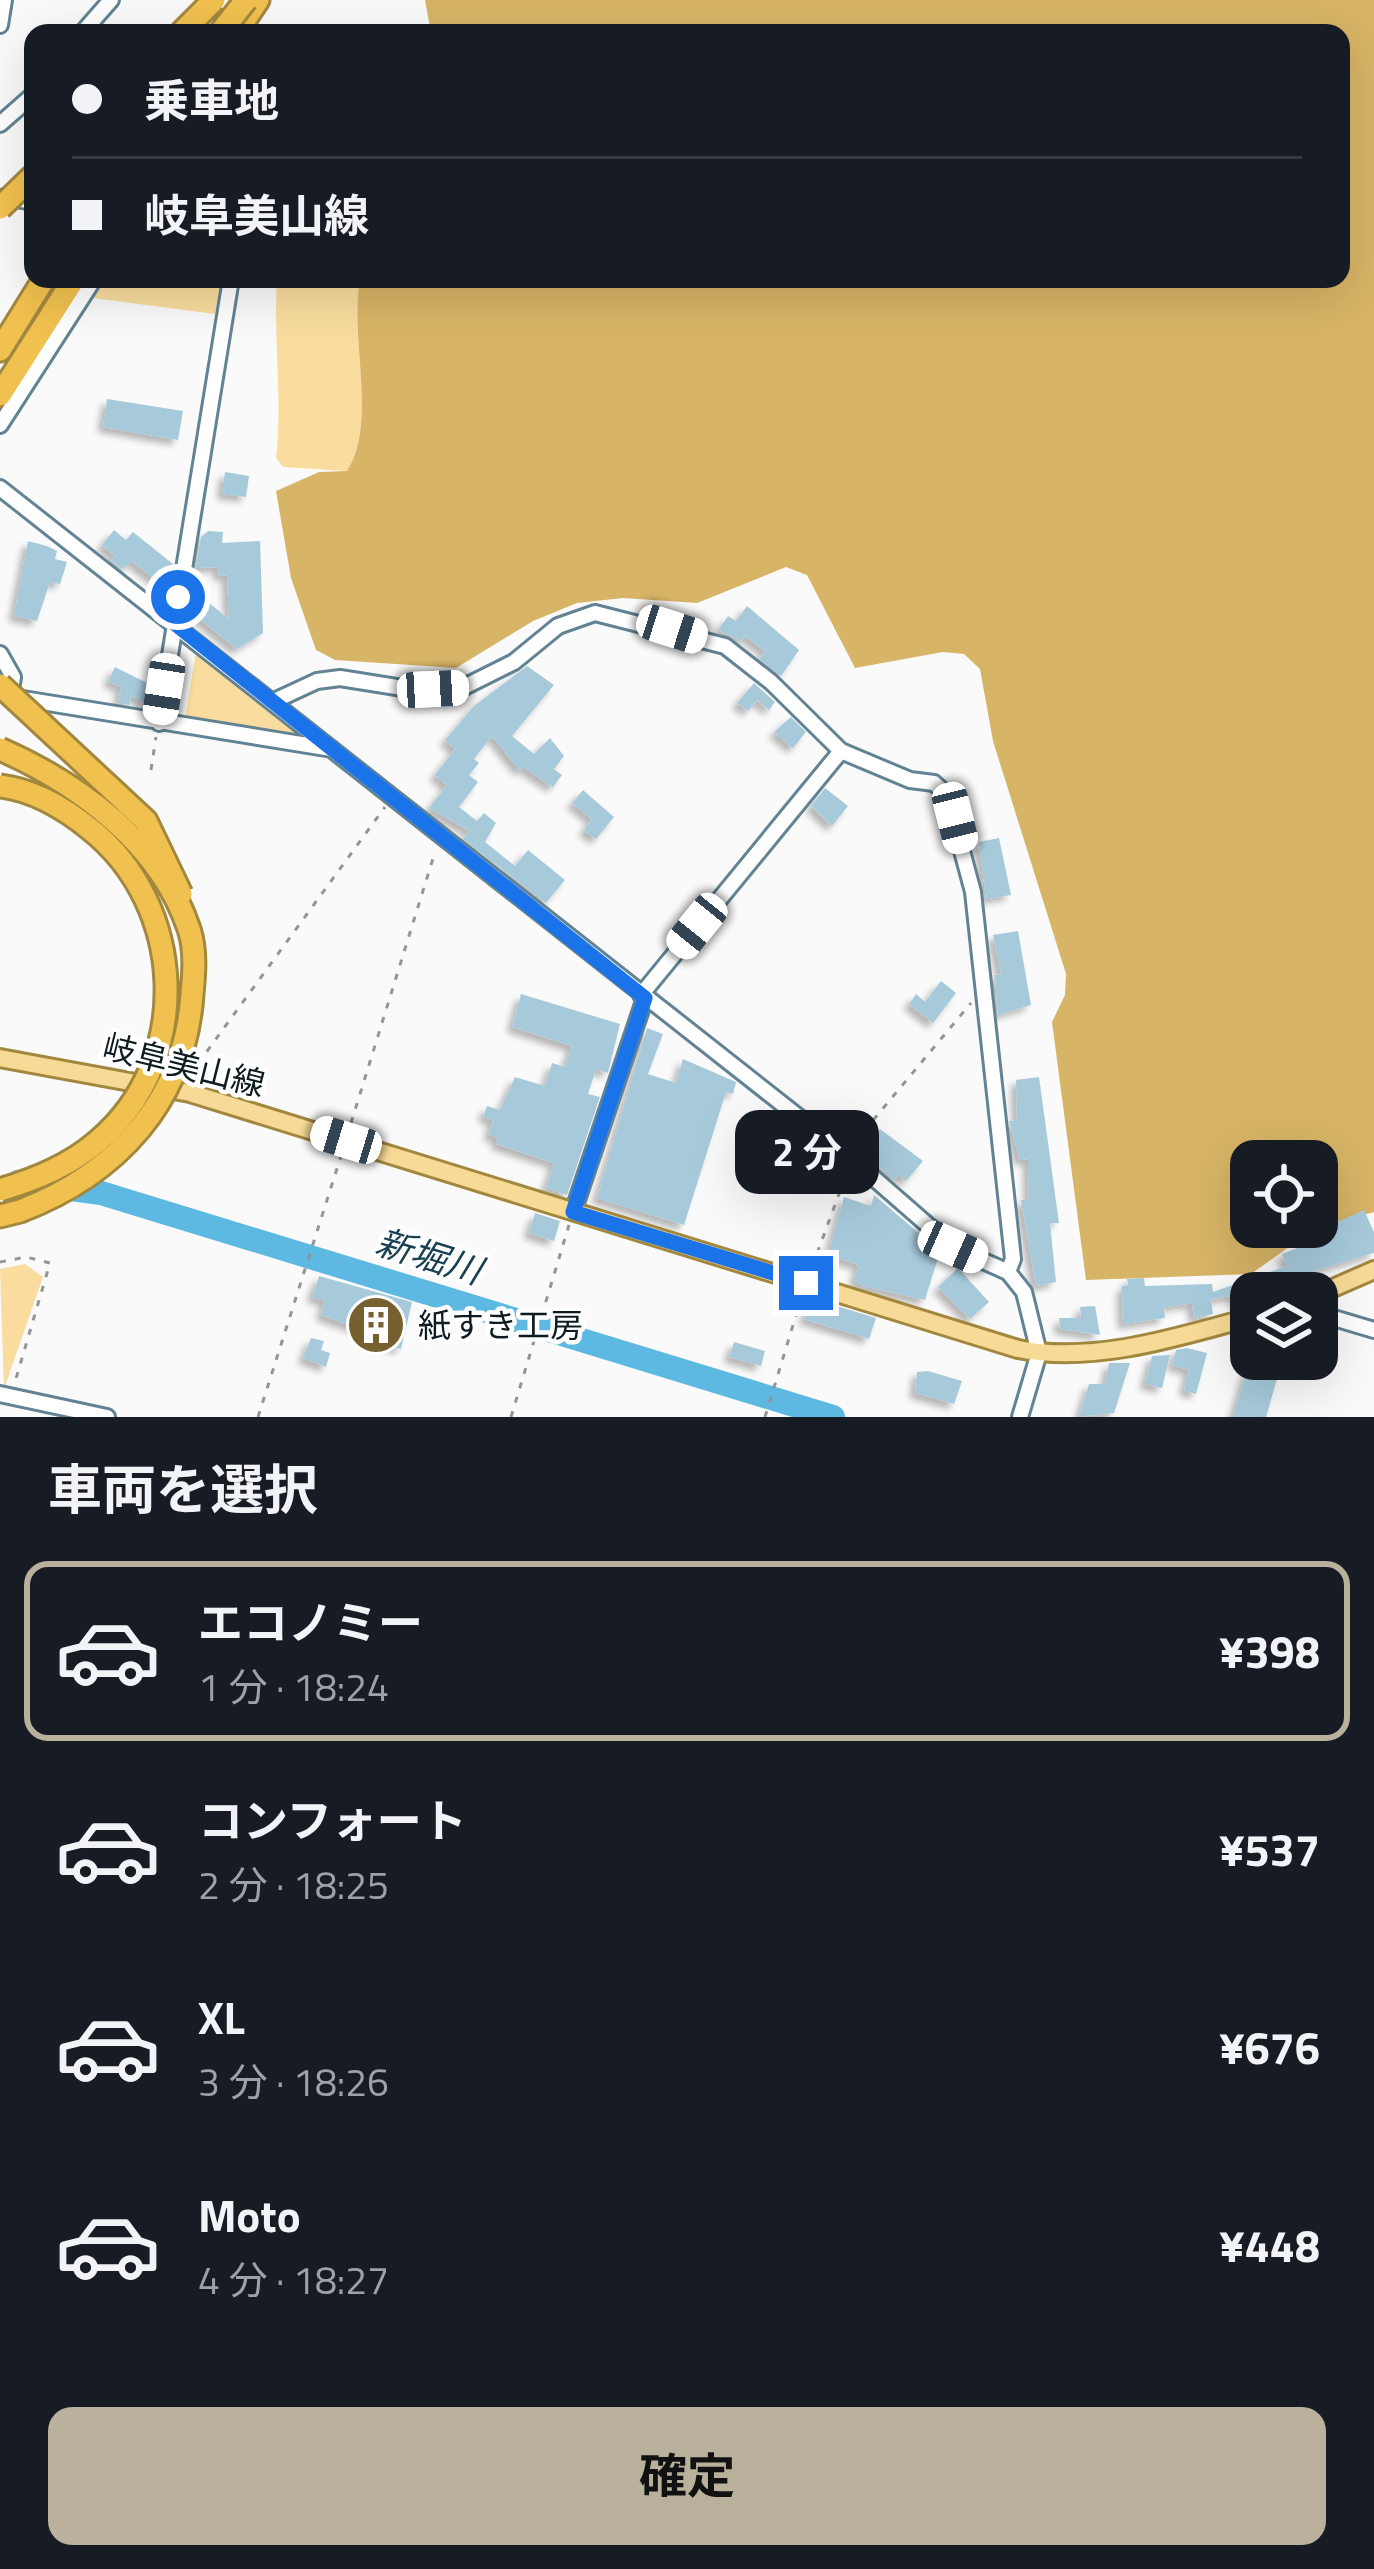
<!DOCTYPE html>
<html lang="ja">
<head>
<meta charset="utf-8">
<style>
	:root { --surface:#171b24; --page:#242831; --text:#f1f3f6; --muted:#9ea1a6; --line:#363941; --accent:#bab19c }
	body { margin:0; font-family:"Titillium Web","Noto Sans JP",sans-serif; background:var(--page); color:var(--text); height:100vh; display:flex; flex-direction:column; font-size:45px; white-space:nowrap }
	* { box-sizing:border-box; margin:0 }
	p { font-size:39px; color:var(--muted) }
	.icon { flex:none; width:66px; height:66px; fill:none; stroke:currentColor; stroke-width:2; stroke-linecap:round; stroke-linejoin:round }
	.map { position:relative; height:1417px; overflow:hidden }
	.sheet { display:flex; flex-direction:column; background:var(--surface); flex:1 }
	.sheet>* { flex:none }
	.guide { position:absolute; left:24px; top:24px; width:1326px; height:264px; border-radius:24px; box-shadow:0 12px 48px #0002; display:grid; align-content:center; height:264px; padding:0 48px; background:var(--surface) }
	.fabs { position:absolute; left:1230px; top:1140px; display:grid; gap:24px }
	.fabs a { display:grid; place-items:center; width:108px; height:108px; border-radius:24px; background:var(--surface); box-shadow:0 12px 48px #0002; font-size:60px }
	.end { position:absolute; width:54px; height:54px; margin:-27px; border:15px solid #1a73e8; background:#fff; box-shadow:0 0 0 6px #fff }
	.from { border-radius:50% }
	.bubble { position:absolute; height:84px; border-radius:24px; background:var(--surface); box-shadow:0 12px 48px #0002; font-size:39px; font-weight:700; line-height:84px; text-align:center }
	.car { position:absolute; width:36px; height:72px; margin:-36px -18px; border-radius:15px; box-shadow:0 0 9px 3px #0007; background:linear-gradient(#fff 24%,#345 0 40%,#fff 0 76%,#345 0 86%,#fff 0) }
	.guide b { display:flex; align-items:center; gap:42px; height:114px; font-size:45px }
	.guide b+b { border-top:3px solid var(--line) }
	.guide i { width:30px; height:30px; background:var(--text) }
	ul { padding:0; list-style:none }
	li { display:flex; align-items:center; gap:36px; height:180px; margin:0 24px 18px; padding:0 24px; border:6px solid transparent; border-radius:24px }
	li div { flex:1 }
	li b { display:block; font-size:45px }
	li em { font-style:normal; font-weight:700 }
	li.current { border-color:var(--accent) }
	li>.icon { width:108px; height:108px; stroke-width:1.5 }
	h2 { padding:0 48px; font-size:54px; line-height:144px }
	.cta { display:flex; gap:24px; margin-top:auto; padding:24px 48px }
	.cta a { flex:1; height:138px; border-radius:24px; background:var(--accent); color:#111; font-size:48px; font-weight:700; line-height:138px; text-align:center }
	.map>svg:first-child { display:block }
	.green { fill:#f9dc9e }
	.forest { fill:#d7b466 }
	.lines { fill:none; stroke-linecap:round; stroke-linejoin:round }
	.river { stroke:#5db8e2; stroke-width:24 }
	.building { fill:#a7cadb; filter:url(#shadow) }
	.minor-casing { stroke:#628393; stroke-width:20 }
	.major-casing { stroke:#a2873f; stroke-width:22 }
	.highway-casing { stroke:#a2873f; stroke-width:27 }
	.path { stroke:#909699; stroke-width:3; stroke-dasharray:6 9; stroke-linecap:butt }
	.minor { stroke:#fff; stroke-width:14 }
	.major { stroke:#f7da95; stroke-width:16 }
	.highway { stroke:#f1c14f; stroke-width:21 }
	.highway-bridge-casing { stroke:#a2873f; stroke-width:27; stroke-linecap:butt }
	.highway-bridge { stroke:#f1c14f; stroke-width:21 }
	.route { stroke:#1a73e8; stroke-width:15 }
	.labels { text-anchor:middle; stroke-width:9; stroke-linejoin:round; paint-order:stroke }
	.street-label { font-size:33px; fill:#0e1b21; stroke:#fff }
	.poi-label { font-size:33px; fill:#0e1b21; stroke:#fff; text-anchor:start }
	.water-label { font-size:36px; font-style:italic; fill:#194153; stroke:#fff }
</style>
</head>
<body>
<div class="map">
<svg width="1374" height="1417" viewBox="0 0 1374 1417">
	<defs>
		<filter id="shadow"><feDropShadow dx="-5.5" dy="5.5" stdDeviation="3" flood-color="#0004"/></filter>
	</defs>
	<rect width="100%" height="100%" fill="#fafafa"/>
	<path class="green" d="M107,279H222L215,314L93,298Z
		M277,279H360C349,336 378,422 347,471L283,467L276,458C283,398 273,339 277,279Z
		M197,647L296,725L294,736L185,718Z
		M25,1264L43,1277L4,1389L0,1269Z"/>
	<path class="forest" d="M425,0H1374V1212L1317,1227V1161H1251V1227H1317L1251,1274L1086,1280L1052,1022L1065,995L1066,974L993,741L980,669L964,654L943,652L855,668L807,575L786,567L697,603L623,598L577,603L533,621L456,668L335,660L316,650L291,578L276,491L319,472L347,471C378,423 349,336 360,279H1341V33H431Z"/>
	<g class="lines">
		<path class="river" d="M18,1182L101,1193L833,1417"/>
	</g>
	<path class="building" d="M107,399L183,411L178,440L103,427Z
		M225,472L249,476L246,497L222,494Z
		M114,530L126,540L133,532L173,564L160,584L132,561L122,569L112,561L115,556L102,545Z
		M208,531L223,532L222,543L260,541L263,633L237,649L191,612L203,598L229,619L227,575L219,576L218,567L196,568L201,537Z
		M28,541L47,546L57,551L55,559L67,562L60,584L50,582L37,621L14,616Z
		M747,606L799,650L781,676L759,659L765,651L745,636L741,641L718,630L728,616L736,621Z
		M527,666L554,685L512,736L534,754L550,738L564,756L554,769L562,775L553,787L523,767L520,771L492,736L474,759L479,763L469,775L478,782L459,807L477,821L484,813L496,823L485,842L515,866L528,850L565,880L546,903L463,839L470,831L429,808L447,785L435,775L455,749L445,740L474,706Z
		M115,667L151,685L147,704L131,696L129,705L118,703L121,687L108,681Z
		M754,683L775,702L769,710L757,700L748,711L737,703Z
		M791,717L806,732L793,748L774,732Z
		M825,788L848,806L832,826L811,806Z
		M583,790L614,817L596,839L584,830L592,819L572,803Z
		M999,838L1011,895L986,899L979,842Z
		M1018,931L1031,1005L998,1015L995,975L1001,974L993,935Z
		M941,981L956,993L933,1023L909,1004L916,994L925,1002Z
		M521,994L620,1024L608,1073L596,1069L588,1094L600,1097L567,1195L546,1188L554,1163L496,1144L498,1138L489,1135L493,1120L483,1117L487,1106L500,1110L515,1077L545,1086L552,1063L565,1067L572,1046L512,1027Z
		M647,1028L663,1034L648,1074L676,1083L683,1059L736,1082L733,1094L726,1092L684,1225L597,1198Z
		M1039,1077L1059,1223H1050L1056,1282L1036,1286L1021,1200L1029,1199L1028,1159L1020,1160L1009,1121L1017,1120L1016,1080Z
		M880,1129L923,1161L906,1181L899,1175L894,1180L867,1157Z
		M874,1195L940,1251L925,1300L863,1286L854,1280L859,1265L828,1255L844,1197L871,1206Z
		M1364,1210L1374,1232V1253L1276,1282L1279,1293H1251V1299L1237,1304L1231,1296L1211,1299L1213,1314L1194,1318L1192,1304H1187L1164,1307L1165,1318L1123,1324L1122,1286L1128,1285L1127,1279L1144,1278L1145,1286L1212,1284L1213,1292L1287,1266L1282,1254L1336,1233L1333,1224Z
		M535,1213L560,1221L554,1241L529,1233Z
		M958,1268L989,1302L970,1319L938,1287Z
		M319,1276L412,1302L401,1349L389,1346L391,1340L321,1315L325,1301L312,1297Z
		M811,1298L876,1318L869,1339L804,1319Z
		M1095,1306L1100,1335L1060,1329L1059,1318H1081L1080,1307Z
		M311,1338L324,1341L321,1350L330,1353L326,1367L303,1358Z
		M734,1342L765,1351L761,1366L729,1357Z
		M1187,1348L1207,1353L1196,1394L1184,1390L1189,1370L1172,1365L1176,1350Z
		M1170,1355L1162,1388L1145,1384L1152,1356Z
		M1109,1363H1130L1114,1413L1079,1417L1089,1384H1105Z
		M1247,1370L1277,1379L1266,1417H1233Z
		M928,1371L962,1381L954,1404L915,1393L917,1372Z"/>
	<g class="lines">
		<g class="minor-casing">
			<path id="minor" d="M0,25L4,0
				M82,33L111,0
				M0,124L33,95
				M5,197L33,202
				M0,425L94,279
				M0,488L852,1159L954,1248L1008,1272L1024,1292L1039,1353L1020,1417
				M0,654L13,677L10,697
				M17,698L332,749
				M274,701L317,681L340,678L409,689L464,687L514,662L558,626L595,613L725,646L771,682L841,751L910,780L934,783L947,795L973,892L1013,1259L1008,1272
				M159,723L231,279
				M641,995L841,751
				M573,1212L645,998
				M1317,1313L1374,1330
				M0,1394L107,1417"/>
		</g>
		<g class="major-casing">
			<path id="major" d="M0,1058L190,1093L1018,1349C1094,1364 1178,1337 1251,1317
				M1317,1295L1374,1270"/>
		</g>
		<g class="highway-casing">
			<path id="highway" d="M236,33L258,0
				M0,350L44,279
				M0,395L74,279
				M0,1216L20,1211"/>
		</g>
		<path class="path" d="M151,770L156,737
			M194,1078L197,1065L385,807
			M351,1123L435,852
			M854,1143L971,1003
			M0,1262L26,1257L50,1263L15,1382
			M812,1267L846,1175
			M258,1417L341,1156
			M511,1417L569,1225
			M765,1417L801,1299"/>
		<use href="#minor" class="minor"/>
		<use href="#major" class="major"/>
		<use href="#highway" class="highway"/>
		<g class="highway-bridge-casing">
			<path id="highway-bridge" d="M181,33L214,0
				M220,33L246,0
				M0,208L33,176
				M0,685L146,821L181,894
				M0,749C79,784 160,843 189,929C196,950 194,973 192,994C185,1101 117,1174 20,1211
				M0,786C34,790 64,808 90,829C186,905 194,1060 98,1141C69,1166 36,1179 0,1190"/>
		</g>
		<use href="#highway-bridge" class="highway-bridge"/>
	</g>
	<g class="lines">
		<path class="route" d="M178,597L174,623L645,998L573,1212L806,1283"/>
	</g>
	<defs>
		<g id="building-disc" transform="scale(3)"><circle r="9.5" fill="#76602f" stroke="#fff"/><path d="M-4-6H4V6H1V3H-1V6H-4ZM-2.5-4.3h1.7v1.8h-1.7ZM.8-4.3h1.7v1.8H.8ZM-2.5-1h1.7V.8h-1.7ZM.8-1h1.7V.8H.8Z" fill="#fff"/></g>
	</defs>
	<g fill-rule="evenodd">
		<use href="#building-disc" x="376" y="1325"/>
	</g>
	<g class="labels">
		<g class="street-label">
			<text transform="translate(184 1065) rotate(14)" y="12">岐阜美山線</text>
		</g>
		<g class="poi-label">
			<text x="418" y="1337">紙すき工房</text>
		</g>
		<g class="water-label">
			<text transform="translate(429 1256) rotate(17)" y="13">新堀川</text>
		</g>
	</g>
</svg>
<div class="fabs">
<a><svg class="icon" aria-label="locate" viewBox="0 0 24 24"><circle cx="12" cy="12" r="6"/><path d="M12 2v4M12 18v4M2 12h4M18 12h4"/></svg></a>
<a><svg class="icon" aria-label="layers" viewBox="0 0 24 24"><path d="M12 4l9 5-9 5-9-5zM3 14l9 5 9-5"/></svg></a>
</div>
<i class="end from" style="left:178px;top:597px"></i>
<i class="end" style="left:806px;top:1283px"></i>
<div class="bubble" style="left:735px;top:1110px;width:144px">2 分</div>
<i class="car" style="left:672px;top:629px;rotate:108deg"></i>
<i class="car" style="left:164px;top:689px;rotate:189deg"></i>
<i class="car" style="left:433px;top:689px;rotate:87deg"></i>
<i class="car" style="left:955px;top:818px;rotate:166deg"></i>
<i class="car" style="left:697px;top:926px;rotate:219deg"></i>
<i class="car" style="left:346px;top:1140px;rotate:287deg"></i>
<i class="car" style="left:953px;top:1247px;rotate:114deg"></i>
<div class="guide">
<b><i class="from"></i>乗車地</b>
<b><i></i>岐阜美山線</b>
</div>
</div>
<section class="sheet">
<h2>車両を選択</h2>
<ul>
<li class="current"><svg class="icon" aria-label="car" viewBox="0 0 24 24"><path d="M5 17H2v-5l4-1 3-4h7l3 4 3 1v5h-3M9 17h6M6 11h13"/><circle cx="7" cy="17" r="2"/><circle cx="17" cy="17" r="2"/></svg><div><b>エコノミー</b><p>1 分 · 18:24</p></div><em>¥398</em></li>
<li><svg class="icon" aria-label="car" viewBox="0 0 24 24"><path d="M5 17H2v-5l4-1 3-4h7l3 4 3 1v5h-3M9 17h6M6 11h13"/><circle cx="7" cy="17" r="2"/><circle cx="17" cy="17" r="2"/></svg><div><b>コンフォート</b><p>2 分 · 18:25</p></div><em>¥537</em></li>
<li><svg class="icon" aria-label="car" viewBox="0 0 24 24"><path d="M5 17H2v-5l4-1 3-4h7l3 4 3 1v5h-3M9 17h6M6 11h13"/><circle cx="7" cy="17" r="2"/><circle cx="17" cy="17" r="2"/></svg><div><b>XL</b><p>3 分 · 18:26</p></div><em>¥676</em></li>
<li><svg class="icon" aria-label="car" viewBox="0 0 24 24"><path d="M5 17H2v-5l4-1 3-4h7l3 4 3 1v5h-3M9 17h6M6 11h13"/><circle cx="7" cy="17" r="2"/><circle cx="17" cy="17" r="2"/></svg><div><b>Moto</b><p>4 分 · 18:27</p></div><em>¥448</em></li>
</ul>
<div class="cta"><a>確定</a></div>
</section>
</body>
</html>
